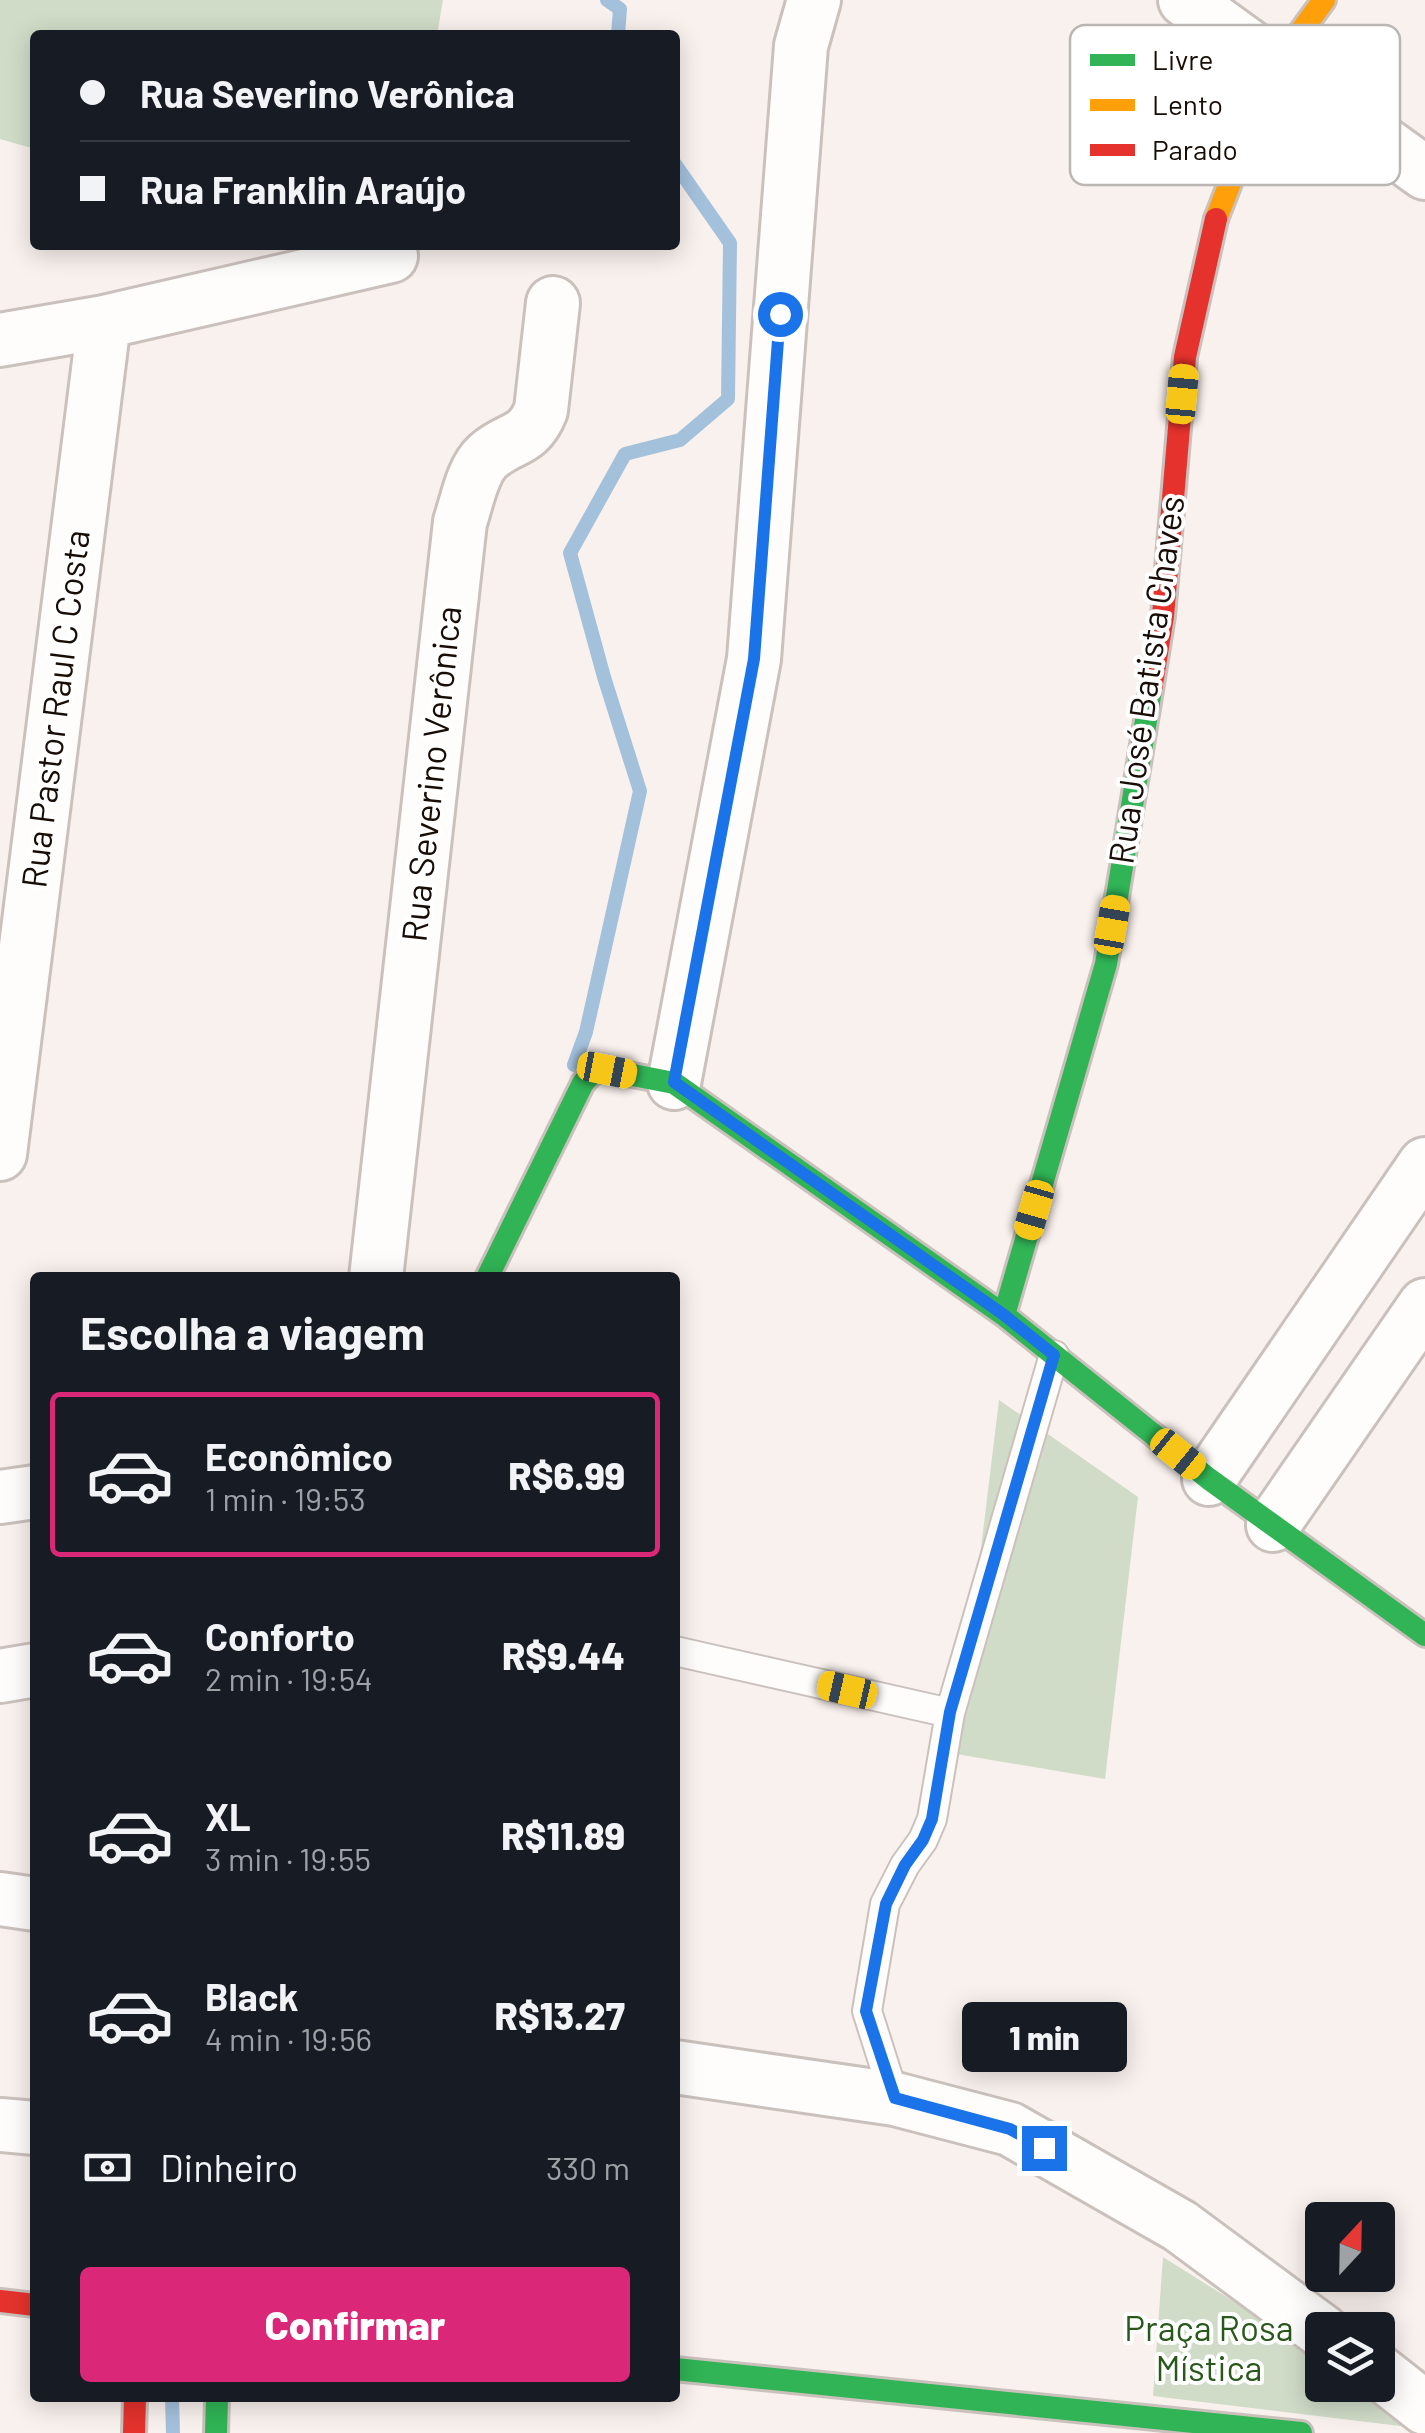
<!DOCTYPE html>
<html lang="pt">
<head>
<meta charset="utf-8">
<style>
	:root { --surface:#171b24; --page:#242831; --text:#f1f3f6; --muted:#9ea1a6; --line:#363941; --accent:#db2777 }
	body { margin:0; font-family:Barlow,sans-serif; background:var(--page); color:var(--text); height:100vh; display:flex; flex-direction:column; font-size:38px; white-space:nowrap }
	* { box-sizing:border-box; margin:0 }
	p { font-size:32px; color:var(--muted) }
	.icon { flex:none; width:55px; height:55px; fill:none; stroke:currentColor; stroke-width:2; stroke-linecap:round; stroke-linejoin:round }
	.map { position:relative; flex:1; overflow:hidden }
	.sheet { position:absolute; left:30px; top:1272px; width:650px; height:1130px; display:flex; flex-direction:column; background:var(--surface); border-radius:10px; box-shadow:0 5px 25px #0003 }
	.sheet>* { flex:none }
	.banner { position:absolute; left:30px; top:30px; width:650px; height:220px; border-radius:10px; box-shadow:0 5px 25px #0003; display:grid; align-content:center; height:220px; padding:0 50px; background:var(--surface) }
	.needle { width:65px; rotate:22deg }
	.controls { position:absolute; left:1305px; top:2202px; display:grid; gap:20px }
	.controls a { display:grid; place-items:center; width:90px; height:90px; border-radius:10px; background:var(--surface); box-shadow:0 5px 25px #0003; font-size:50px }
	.end { position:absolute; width:45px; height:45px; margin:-22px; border:12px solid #1a73e8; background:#fff; box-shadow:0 0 0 5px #fff }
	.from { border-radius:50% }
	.bubble { position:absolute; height:70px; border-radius:10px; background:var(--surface); box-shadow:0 5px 25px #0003; font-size:32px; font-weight:800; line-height:70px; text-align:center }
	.car { position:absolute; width:30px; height:60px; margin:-30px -15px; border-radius:12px; box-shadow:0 0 8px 2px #0007; background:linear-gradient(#f5c518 24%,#345 0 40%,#f5c518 0 76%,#345 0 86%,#f5c518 0) }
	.banner b { display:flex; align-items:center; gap:35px; height:95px; font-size:38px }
	.banner b+b { border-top:2px solid var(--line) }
	.banner i { width:25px; height:25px; background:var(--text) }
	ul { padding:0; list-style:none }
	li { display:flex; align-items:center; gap:30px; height:165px; margin:0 20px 15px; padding:0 30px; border:5px solid transparent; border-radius:10px }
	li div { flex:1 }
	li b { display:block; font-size:38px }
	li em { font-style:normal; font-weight:800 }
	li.on { border-color:var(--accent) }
	li>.icon { width:90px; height:90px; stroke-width:1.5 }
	h2 { padding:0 50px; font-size:45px; line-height:120px }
	.pay { display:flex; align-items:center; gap:25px; height:110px; padding:0 50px; font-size:38px }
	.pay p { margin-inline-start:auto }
	.button { display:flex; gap:20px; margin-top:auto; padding:20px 50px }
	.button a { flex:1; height:115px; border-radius:10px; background:var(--accent); color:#fff; font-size:40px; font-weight:800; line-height:115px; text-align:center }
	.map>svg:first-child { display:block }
	.green { fill:#d1dcc8 }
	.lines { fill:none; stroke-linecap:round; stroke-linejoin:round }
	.stream { stroke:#a4c1dc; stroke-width:14 }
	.lane-casing { stroke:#cbc1bc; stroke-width:32 }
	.street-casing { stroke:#cbc1bc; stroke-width:58 }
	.fast-casing { stroke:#cbc1bc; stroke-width:28 }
	.slow-casing { stroke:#cbc1bc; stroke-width:28 }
	.jam-casing { stroke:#cbc1bc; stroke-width:28 }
	.lane { stroke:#fefdfc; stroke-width:28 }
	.street { stroke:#fefdfc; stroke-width:52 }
	.fast { stroke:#30b455; stroke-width:22 }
	.slow { stroke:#ff9f0a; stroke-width:22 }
	.jam { stroke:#e5322d; stroke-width:22 }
	.route { stroke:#1a73e8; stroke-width:12 }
	.labels { text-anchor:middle; stroke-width:8; stroke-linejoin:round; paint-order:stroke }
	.street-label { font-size:35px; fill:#170c06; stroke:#fff }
	.park-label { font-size:35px; fill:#28581a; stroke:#fff }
	.key { fill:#fff; stroke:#b9b6b4; stroke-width:2.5 }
	.key-label { font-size:28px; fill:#170c06 }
</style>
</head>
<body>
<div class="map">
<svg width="1425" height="2433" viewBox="0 0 1425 2433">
	<rect width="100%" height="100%" fill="#f9f1ed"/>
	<path class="green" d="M0,0H443L437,35H35V149L0,139Z
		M999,1400L1138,1497L1105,1779L956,1754Z
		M1163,2257L1322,2357V2385H1368L1408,2418L1400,2426L1153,2396Z"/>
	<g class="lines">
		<path class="stream" d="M607,0L620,9L618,35
			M574,1065L586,1032L640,791L604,677L570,553L625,454L680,440L728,399L730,243L675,164
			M172,2398L173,2433"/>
		<g class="lane-casing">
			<path id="lane" d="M675,1651L950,1713
				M895,2099L867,2011L885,1904L905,1865L923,1840L932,1819L950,1713L1054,1355"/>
		</g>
		<g class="street-casing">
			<path id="street" d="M1185,0L1425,173
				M0,340L104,322L391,256
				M674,1083L754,659L801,46L814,0
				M0,1154L104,322
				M376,1278L460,522C467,502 472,470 488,456C511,436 528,443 541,410L553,303
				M1209,1479L1425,1164
				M0,1497L35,1492
				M1273,1525L1425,1305
				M0,1676L35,1670
				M0,1899L35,1904
				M675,2067L895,2099L1010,2129L1180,2226L1322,2331
				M0,2125L35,2128
				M1378,2371L1425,2408"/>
		</g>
		<g class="fast-casing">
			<path id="fast" d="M487,1278L583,1083L593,1072L607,1070L674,1083L1004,1315L1209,1479L1425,1635
				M1004,1315L1106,964L1151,690
				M675,2369L1301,2433
				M216,2433L217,2398"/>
		</g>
		<g class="slow-casing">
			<path id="slow" d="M1216,219L1275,67L1324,0"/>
		</g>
		<g class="jam-casing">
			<path id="jam" d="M1151,690L1163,616L1185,357L1216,219
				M0,2301L35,2305
				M134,2433L135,2398"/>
		</g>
		<use href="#lane" class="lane"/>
		<use href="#street" class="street"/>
		<use href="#fast" class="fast"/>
		<use href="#slow" class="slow"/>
		<use href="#jam" class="jam"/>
	</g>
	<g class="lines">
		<path class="route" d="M780,314L754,659L674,1082L1004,1315L1054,1355L950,1712L932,1819L923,1840L905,1865L886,1904L866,2011L895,2098L1010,2129L1044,2148"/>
	</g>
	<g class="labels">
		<g class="street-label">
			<text transform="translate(1147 680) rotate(-82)" y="12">Rua José Batista Chaves</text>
			<text transform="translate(56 709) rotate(-83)" y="12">Rua Pastor Raul C Costa</text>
			<text transform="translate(432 774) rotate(-84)" y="12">Rua Severino Verônica</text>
		</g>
		<g class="park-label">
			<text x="1209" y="2341">Praça Rosa<tspan x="1209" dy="40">Mística</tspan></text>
		</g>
	</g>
	<rect x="1070" y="25" width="330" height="160" rx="15" class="key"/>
	<rect x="1090" y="54" width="45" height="12" fill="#30b455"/>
	<rect x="1090" y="99" width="45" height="12" fill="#ff9f0a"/>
	<rect x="1090" y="144" width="45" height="12" fill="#e5322d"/>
	<g class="key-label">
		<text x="1152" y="70">Livre</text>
		<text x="1152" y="115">Lento</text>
		<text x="1152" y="160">Parado</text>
	</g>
</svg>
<div class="controls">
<a><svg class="needle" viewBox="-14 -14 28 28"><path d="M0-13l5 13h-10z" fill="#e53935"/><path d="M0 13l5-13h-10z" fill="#9ea1a6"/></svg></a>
<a><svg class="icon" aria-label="layers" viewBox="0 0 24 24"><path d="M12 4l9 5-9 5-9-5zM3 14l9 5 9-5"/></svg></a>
</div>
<i class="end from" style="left:780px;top:314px"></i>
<i class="end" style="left:1044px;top:2148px"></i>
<div class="bubble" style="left:962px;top:2002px;width:165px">1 min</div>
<i class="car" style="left:1182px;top:394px;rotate:5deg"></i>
<i class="car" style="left:1112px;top:925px;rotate:10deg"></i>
<i class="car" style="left:607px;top:1070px;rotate:101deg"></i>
<i class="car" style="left:1034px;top:1210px;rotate:196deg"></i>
<i class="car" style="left:1178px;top:1454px;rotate:129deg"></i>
<i class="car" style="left:847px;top:1690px;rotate:283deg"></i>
<div class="banner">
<b><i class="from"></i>Rua Severino Verônica</b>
<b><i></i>Rua Franklin Araújo</b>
</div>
<section class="sheet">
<h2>Escolha a viagem</h2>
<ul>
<li class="on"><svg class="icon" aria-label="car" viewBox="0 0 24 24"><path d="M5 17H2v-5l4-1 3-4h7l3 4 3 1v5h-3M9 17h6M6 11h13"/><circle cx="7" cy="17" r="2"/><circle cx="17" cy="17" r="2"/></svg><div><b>Econômico</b><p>1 min · 19:53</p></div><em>R$6.99</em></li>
<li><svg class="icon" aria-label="car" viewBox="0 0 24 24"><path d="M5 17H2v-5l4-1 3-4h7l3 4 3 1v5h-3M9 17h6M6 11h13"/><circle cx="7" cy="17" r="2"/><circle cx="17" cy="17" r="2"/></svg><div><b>Conforto</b><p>2 min · 19:54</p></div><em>R$9.44</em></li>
<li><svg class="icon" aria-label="car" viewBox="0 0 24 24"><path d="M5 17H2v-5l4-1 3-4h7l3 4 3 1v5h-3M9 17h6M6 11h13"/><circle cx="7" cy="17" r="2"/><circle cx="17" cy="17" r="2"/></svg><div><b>XL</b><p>3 min · 19:55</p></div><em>R$11.89</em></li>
<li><svg class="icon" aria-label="car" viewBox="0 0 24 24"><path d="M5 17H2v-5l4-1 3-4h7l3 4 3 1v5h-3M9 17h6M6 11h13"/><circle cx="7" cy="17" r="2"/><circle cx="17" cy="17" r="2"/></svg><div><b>Black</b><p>4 min · 19:56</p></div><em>R$13.27</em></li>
</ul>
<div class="pay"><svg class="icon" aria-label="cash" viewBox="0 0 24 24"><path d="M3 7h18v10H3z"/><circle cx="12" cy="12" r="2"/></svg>Dinheiro<p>330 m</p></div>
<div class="button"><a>Confirmar</a></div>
</section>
</div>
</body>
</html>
